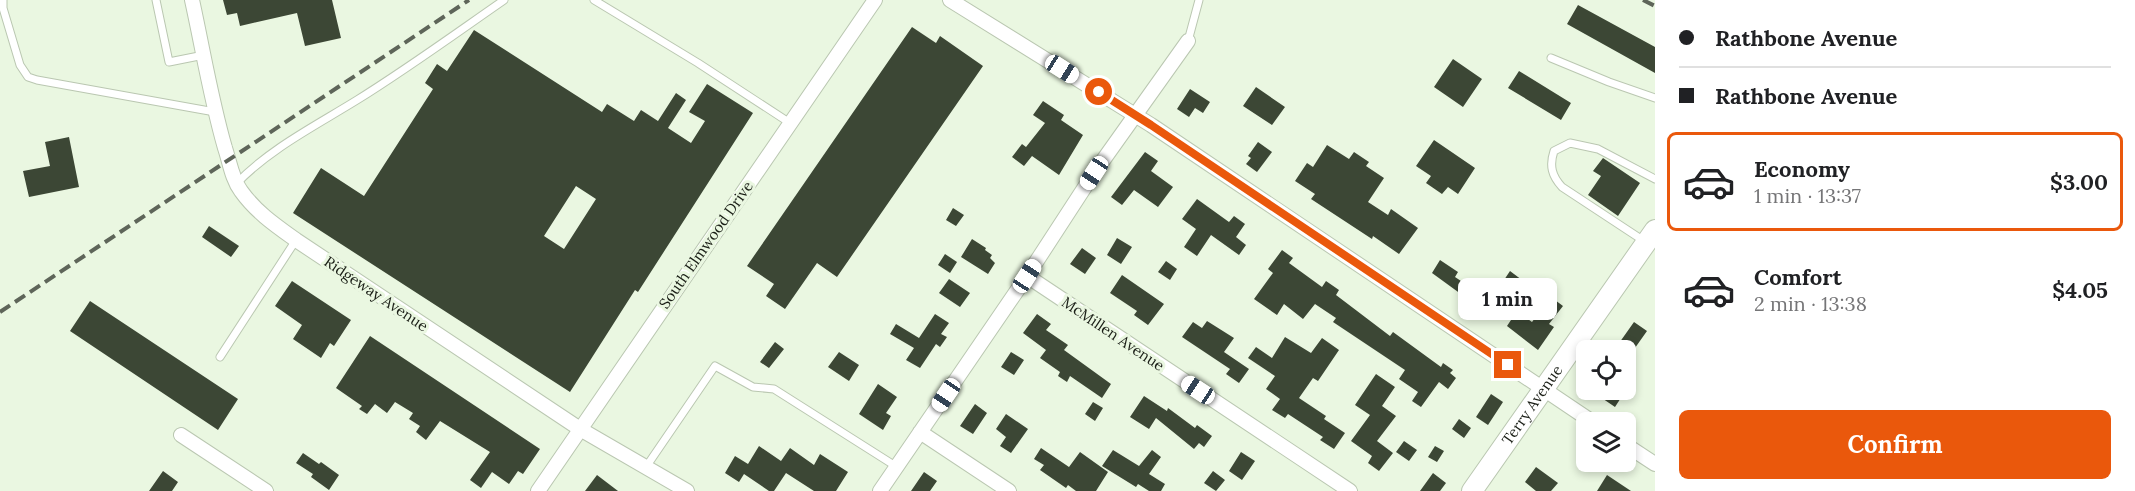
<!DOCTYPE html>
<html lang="en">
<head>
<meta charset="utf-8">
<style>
	:root { --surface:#fff; --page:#f6f6f6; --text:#202124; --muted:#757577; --line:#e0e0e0; --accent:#ea580c }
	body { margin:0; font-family:Lora,serif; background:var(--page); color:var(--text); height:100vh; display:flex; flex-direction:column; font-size:22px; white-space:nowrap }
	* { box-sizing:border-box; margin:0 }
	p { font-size:20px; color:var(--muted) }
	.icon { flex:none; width:33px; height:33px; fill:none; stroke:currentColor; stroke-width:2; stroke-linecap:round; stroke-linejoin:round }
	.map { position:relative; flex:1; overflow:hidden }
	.details { display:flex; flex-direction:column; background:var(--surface); width:480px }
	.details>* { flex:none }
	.hud { display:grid; align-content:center; height:132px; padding:0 24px; background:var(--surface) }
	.tools { position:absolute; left:1576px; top:340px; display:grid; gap:12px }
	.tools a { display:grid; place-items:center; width:60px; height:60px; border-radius:9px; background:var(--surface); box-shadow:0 3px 9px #0003; font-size:30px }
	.end { position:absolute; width:27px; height:27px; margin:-14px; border:8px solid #ea580c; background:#fff; box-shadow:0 0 0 3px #fff }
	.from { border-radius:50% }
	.bubble { position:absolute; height:42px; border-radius:9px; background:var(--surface); box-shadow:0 3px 9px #0003; font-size:20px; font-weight:700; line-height:42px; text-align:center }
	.car { position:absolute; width:18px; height:36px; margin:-18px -9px; border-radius:8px; box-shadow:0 0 4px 2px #0007; background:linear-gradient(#fff 24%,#345 0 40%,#fff 0 76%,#345 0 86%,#fff 0) }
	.hud b { display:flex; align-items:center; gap:21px; height:57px; font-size:22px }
	.hud b+b { border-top:2px solid var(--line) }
	.hud i { width:15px; height:15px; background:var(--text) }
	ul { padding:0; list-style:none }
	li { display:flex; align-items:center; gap:18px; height:99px; margin:0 12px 9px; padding:0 12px; border:3px solid transparent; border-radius:9px }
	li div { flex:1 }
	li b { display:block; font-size:22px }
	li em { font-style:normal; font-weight:700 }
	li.current { border-color:var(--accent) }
	li>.icon { width:54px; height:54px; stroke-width:1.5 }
	.primary-button { display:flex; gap:12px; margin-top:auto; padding:12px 24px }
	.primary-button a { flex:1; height:69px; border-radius:9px; background:var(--accent); color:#fff; font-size:24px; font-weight:700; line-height:69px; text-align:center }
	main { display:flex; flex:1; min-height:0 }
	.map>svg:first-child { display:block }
	.building { fill:#3c4735; fill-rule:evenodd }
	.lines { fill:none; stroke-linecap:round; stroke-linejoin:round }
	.lane-casing { stroke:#bac7b1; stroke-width:9 }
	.street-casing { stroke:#bac7b1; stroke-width:16 }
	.secondary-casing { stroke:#bac7b1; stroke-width:22 }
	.lane { stroke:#fff; stroke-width:7 }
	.street { stroke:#fff; stroke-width:14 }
	.secondary { stroke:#fff; stroke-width:20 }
	.rail { stroke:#5e6559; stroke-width:4; stroke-dasharray:12 6; stroke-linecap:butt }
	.route { stroke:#ea580c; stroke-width:8 }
	.labels { text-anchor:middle; stroke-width:6; stroke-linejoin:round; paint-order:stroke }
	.street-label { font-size:15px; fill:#1a1e16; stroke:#eaf7e1 }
</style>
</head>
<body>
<main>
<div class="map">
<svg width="1655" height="491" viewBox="0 0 1655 491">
	<rect width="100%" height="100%" fill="#eaf7e1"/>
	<path class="building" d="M223,0H332L341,38L305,46L297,13L240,26L237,13L227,15Z
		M1578,5L1655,47V73L1567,24Z
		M912,27L936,43L940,36L983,66L837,277L817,263L785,309L766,296L774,284L747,266Z
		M474,30L602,112L607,104L634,121L641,110L658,121L676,93L686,100L668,128L691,143L705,121L689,112L707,84L753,113L638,292L635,290L570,392L293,213L321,168L364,196L433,89L425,83L437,64L447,71ZM576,186L596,199L564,249L544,236Z
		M1453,59L1482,79L1463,107L1434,87Z
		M1519,71L1571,103L1561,120L1508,88Z
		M1256,87L1285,107L1272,125L1243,106Z
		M1190,89L1210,102L1203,113L1195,108L1189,117L1177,109Z
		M1043,101L1064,115L1061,120L1083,135L1059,175L1032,156L1024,166L1012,157L1022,144L1026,147L1045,123L1033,115Z
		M69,137L79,187L29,197L23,171L50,166L45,142Z
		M1434,140L1475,168L1458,194L1448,187L1442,194L1426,183L1431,176L1416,166Z
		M1258,142L1272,152L1257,172L1246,164L1251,158L1248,156Z
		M1327,145L1349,159L1354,152L1369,162L1366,166L1384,178L1368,202L1388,215L1391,209L1418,228L1399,254L1373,236L1372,239L1311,199L1315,194L1295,181L1307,163L1313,167Z
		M1145,152L1158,161L1151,171L1173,187L1158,207L1134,190L1122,205L1111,197Z
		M1603,158L1640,183L1618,216L1588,195L1601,176L1593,171Z
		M1197,199L1229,222L1234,216L1245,224L1236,237L1246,245L1239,255L1211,235L1197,256L1184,247L1196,229L1182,219Z
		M953,208L964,215L956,226L946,220Z
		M209,226L239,246L231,257L202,237Z
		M1117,238L1132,247L1121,264L1107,255Z
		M972,239L986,248L985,250L992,255L990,258L995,263L988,274L961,257Z
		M1082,248L1096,258L1085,274L1070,264Z
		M1282,250L1293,258L1289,263L1322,287L1326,281L1339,290L1336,295L1390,336L1393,332L1441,367L1443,363L1453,370L1450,373L1456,378L1448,389L1439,382L1421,407L1412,401L1418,392L1399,379L1405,370L1333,322L1336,318L1315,304L1303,319L1284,304L1277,315L1254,299L1273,273L1268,269Z
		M945,254L957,262L950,273L938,265Z
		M1440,260L1458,272L1455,277L1482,295L1493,281L1506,290L1489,313L1486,315L1475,308L1476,305L1432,273Z
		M1166,261L1177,269L1170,280L1158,272Z
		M1510,271L1522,280L1515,291L1502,283Z
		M1122,275L1164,304L1148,325L1134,315L1137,311L1110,293Z
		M949,279L970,293L960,307L939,293Z
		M292,281L351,320L334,346L330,343L321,358L293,339L302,325L275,306Z
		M1551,297L1563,306L1549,324L1554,327L1538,350L1507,326L1517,311L1532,322Z
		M90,301L238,399L218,430L70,331Z
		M935,314L949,323L941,334L947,337L940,347L936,344L920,368L906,360L914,348L890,334L896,324L919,338Z
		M1037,314L1051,324L1046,330L1068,345L1064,350L1111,384L1102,398L1070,376L1067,382L1058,376L1060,372L1040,358L1046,350L1023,333Z
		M1207,321L1234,338L1224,352L1249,369L1239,383L1226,374L1230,369L1182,337L1193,322L1202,328Z
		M1634,322L1647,331L1630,355L1617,346Z
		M370,336L540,449L523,474L518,471L509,484L492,472L481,488L470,480L490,452L440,421L426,440L416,432L420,426L409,419L413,413L395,402L387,413L375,404L367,414L359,409L362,406L336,388Z
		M1285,337L1311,353L1322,338L1339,350L1318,381L1313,378L1299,398L1326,416L1324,419L1345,433L1334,449L1320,440L1323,437L1288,414L1285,418L1272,410L1280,399L1266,389L1275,376L1248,358L1256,347L1272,358Z
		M775,342L784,349L769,368L760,362Z
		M839,352L859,365L849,381L828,367Z
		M1011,352L1024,360L1014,375L1001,367Z
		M1376,374L1395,387L1382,406L1396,416L1377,441L1393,453L1379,471L1368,463L1372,456L1351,441L1370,415L1355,405Z
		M878,384L897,397L886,413L891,416L883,430L859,414Z
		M1590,390H1626L1615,407Z
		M1491,394L1503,402L1488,425L1476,417Z
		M1144,396L1167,411L1168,408L1195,428L1197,425L1212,436L1204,447L1199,443L1194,449L1156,418L1149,429L1130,417Z
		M1093,402L1103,408L1095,421L1085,414Z
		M975,404L987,413L973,434L960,426Z
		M1006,414L1028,429L1011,453L1000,446L1006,437L996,429Z
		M1459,419L1471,428L1464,438L1452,429Z
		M1404,441L1417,450L1409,461L1396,452Z
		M759,446L781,461L790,448L814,465L820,454L848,472L836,491H814L786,473L774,491H769L744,474L739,482L725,473L735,456L748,464Z
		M1435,446L1444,451L1437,462L1428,457Z
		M1041,448L1069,467L1080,452L1108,472L1096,491H1076L1068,485L1066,488L1040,470L1044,465L1034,459Z
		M1113,450L1139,466L1152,450L1161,457L1149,474L1165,484L1161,491H1149L1138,484L1136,487L1102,466Z
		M1241,452L1255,461L1242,480L1229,471Z
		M303,453L319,464L321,462L339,475L329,490L311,477L313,474L296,463Z
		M1536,467L1558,483L1551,491H1536L1525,482Z
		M163,471L178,482L172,491H149Z
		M1213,471L1225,480L1216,491L1204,483Z
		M924,472L937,481L930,491H911Z
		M1433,473L1446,483L1440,491H1420Z
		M597,475L618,491H585Z
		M1607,475L1631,491H1597Z"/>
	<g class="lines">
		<g class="lane-casing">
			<path id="lane" d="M3,0V8L20,65L28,77L37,80L215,112
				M156,0L169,62L204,55
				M594,0L698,63L790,123
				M1188,41L1199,0
				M1551,58L1609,82L1655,98
				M237,183C271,148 315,126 357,100C407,69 455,34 504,0
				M1644,241L1562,187C1552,176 1549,166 1554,151L1570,143L1598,149L1655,179
				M220,357L296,240
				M646,467L715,366L753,387L774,389L897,467"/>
		</g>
		<g class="street-casing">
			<path id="street" d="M192,0C203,50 211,100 225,148C230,163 232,179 241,191C256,212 275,225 296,240L580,429L687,491
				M950,0L1151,125L1594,423
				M1027,276L1350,491
				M920,432L1009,491
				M181,435L266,491
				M1626,445L1655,464
				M538,491L875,0
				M880,491L1027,276L1094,173L1188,41"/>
		</g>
		<g class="secondary-casing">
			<g id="secondary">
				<path id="s1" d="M1472,491L1655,230"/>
			</g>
		</g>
		<use href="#lane" class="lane"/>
		<use href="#street" class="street"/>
		<use href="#secondary" class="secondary"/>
		<path class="rail" d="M1643,0L1655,6
			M0,312L469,0"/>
	</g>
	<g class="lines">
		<path class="route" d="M1099,92L1151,125L1508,365"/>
	</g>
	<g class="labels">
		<g class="street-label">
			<text transform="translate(706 245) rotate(-55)" y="5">South Elmwood Drive</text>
			<text transform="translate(376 294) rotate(34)" y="5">Ridgeway Avenue</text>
			<text transform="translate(1113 334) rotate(34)" y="5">McMillen Avenue</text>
			<text dy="5" stroke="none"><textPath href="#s1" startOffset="105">Terry Avenue</textPath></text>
		</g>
	</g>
</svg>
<div class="tools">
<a><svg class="icon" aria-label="locate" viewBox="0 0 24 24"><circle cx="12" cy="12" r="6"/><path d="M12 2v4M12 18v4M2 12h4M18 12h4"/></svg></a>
<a><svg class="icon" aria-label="layers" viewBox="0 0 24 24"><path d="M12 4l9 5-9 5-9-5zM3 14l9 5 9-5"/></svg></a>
</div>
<i class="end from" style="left:1099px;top:92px"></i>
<i class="end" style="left:1508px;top:365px"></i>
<div class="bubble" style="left:1458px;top:278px;width:99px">1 min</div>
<i class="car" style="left:1062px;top:69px;rotate:122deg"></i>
<i class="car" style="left:1094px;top:173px;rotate:213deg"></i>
<i class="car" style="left:1027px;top:276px;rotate:33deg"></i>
<i class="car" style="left:1198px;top:390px;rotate:303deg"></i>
<i class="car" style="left:946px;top:395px;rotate:214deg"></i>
</div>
<section class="details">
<div class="hud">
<b><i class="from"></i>Rathbone Avenue</b>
<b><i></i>Rathbone Avenue</b>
</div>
<ul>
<li class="current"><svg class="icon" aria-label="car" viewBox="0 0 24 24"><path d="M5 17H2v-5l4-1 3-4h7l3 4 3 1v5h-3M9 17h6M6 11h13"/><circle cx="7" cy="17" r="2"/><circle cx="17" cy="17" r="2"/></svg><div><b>Economy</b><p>1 min · 13:37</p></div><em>$3.00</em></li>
<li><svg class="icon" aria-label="car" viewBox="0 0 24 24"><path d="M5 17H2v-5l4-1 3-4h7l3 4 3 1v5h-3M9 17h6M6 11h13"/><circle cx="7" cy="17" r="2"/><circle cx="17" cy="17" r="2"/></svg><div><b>Comfort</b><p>2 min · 13:38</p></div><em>$4.05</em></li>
</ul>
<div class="primary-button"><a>Confirm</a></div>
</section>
</main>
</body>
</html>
